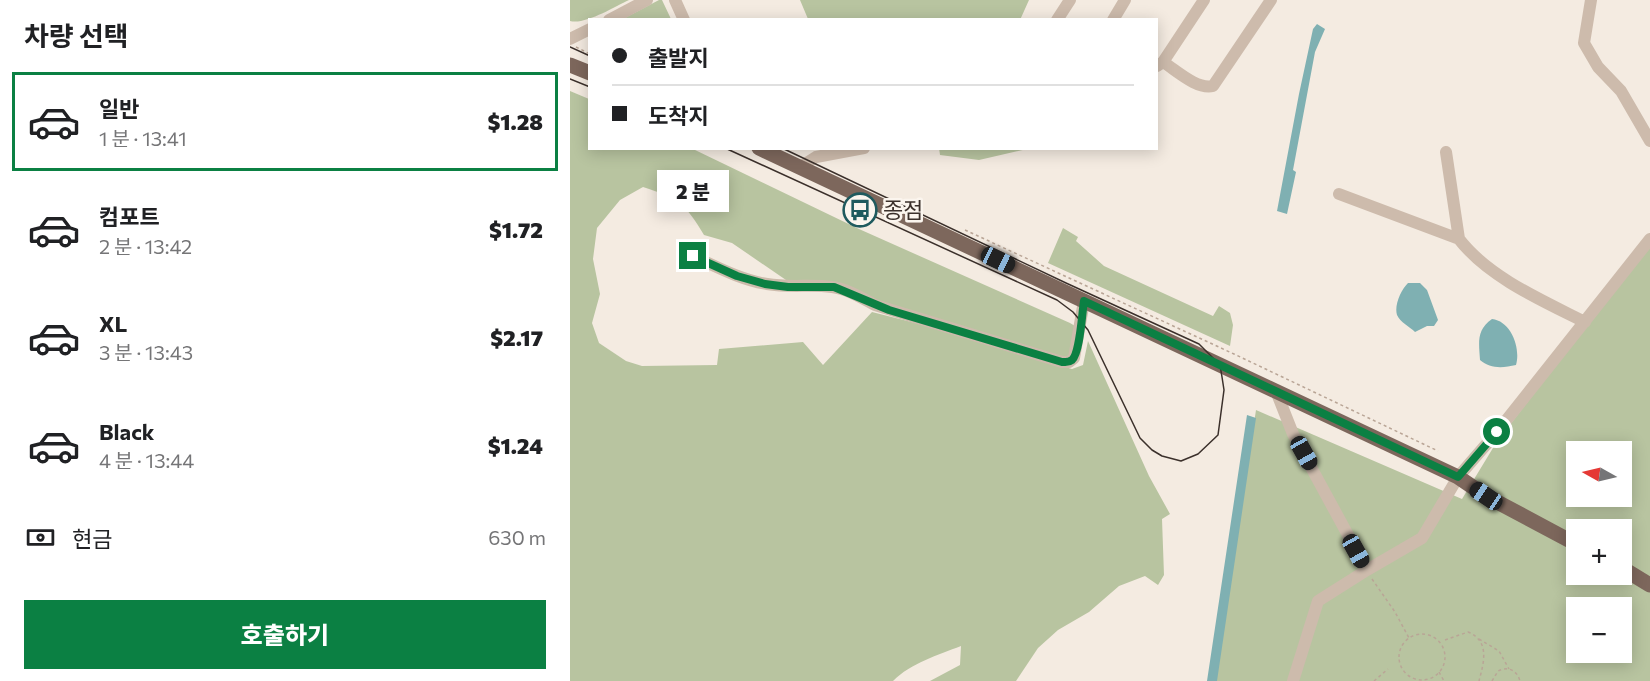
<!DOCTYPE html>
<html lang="ko">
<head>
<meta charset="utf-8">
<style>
	:root { --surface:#fff; --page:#f6f6f6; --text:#202124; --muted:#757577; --line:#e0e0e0; --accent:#0b8043 }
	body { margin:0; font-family:Commissioner,"Noto Sans KR",sans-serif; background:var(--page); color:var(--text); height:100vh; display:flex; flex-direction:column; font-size:22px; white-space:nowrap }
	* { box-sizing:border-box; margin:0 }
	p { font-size:20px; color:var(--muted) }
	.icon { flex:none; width:33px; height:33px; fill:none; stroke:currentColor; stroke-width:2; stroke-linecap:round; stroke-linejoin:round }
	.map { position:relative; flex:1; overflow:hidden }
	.drawer { display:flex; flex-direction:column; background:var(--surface); width:570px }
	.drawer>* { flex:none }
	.top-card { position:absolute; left:18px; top:18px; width:570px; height:132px; border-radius:0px; box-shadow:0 3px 15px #0003; display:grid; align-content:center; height:132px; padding:0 24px; background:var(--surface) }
	.needle { width:39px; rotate:278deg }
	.tools { position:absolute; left:996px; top:441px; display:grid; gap:12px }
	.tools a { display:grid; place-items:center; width:66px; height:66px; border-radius:0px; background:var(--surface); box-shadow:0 3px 15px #0003; font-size:30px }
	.end { position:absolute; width:27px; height:27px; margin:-14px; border:8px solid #0b8043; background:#fff; box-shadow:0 0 0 3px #fff }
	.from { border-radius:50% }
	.bubble { position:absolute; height:42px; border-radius:0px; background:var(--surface); box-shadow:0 3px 15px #0003; font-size:20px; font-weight:800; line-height:42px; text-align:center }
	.car { position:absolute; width:18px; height:36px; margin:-18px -9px; border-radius:8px; box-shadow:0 0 4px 2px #0007; background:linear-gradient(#222 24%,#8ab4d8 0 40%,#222 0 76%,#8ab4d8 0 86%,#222 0) }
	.top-card b { display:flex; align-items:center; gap:21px; height:57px; font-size:22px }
	.top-card b+b { border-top:2px solid var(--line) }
	.top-card i { width:15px; height:15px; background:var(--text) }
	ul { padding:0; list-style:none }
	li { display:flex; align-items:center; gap:18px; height:99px; margin:0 12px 9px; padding:0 12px; border:3px solid transparent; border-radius:0px }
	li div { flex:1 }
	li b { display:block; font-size:22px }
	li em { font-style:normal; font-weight:800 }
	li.on { border-color:var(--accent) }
	li>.icon { width:54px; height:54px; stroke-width:1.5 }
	h2 { padding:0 24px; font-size:27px; line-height:72px }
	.pay { display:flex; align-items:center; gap:15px; height:66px; padding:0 24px; font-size:22px }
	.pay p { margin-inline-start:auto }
	.cta { display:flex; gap:12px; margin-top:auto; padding:12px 24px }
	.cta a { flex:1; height:69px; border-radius:0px; background:var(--accent); color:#fff; font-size:24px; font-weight:800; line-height:69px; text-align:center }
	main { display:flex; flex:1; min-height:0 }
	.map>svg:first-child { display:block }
	.green { fill:#b8c4a0; fill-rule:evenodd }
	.water { fill:#7fb0b2 }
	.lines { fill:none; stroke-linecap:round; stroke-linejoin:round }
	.path { stroke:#b9a596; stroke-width:1.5; stroke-dasharray:3 3; stroke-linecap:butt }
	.minor { stroke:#cdbbac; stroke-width:12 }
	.major { stroke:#7d675c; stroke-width:15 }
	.tram { stroke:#3b302b; stroke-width:1.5 }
	.route { stroke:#0b8043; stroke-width:8 }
	.labels { text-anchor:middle; stroke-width:5; stroke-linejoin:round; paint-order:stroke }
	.poi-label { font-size:22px; fill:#3b302b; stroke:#fbf5ee; text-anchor:start }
</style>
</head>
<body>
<main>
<section class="drawer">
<h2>차량 선택</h2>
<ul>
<li class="on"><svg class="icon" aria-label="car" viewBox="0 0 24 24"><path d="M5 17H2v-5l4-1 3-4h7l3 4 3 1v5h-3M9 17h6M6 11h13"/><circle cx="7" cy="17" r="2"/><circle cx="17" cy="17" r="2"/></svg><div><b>일반</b><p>1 분 · 13:41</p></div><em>$1.28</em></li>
<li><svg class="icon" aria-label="car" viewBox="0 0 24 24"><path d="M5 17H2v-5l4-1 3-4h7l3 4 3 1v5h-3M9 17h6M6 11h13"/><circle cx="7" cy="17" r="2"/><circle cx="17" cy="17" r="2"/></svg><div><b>컴포트</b><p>2 분 · 13:42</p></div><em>$1.72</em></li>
<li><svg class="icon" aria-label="car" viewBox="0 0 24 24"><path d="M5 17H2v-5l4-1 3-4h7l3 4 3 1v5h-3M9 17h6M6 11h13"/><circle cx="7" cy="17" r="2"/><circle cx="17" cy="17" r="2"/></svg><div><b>XL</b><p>3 분 · 13:43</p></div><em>$2.17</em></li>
<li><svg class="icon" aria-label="car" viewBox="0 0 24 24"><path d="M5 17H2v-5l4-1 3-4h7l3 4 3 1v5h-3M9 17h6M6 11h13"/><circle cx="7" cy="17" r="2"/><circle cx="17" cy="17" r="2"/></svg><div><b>Black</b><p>4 분 · 13:44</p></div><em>$1.24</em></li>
</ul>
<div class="pay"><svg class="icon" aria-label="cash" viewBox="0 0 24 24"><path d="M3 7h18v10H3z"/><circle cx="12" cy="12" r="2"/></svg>현금<p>630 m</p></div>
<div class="cta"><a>호출하기</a></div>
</section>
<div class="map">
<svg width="1080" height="681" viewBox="0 0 1080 681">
	<rect width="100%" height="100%" fill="#f4ebe1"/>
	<path class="green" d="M0,0H59C44,7 15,25 0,21Z
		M89,0H92L101,19L51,20Z
		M230,0H459L450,20L238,19Z
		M0,91L19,99L20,148L123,149L289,229L500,323L505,326L506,334L497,361L308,302L255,281L216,280L162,243L134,235C116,204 107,198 73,187L50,200L27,228L23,259L30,294L22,323L29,343L56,361L72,366L147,365L149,349L233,342L253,365L302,312L369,329L502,369L513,365L518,341L579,476L600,514L592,519L594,575L588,585L575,576L549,586L519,612L488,630L468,648L446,681H360L390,665L391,646C368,655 341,663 323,681H0Z
		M369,148H457V149L409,160L370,155Z
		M493,228L508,237L506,241L534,266L643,316L649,306L660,313L663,325L660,346L478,263Z
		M1080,242V681H645L686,410L892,499L926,443ZM1006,452H1052V496H1006ZM1006,530H1052V574H1006ZM1006,608H1052V652H1006Z"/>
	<path class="water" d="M747,24L755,29L745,52L723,170L726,172L717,214L707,211L729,94L743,29Z
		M838,283H850L857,290L868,320L864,326H857L845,332C840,327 830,322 827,315C824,305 831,290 838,283Z
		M922,319C941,321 951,348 946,365C933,368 920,369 910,360C909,343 906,330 922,319Z
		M677,415L686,418L647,681H637Z"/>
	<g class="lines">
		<path class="path" d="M6,47L20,54
			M395,230L664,354L868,451
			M802,579L825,612L839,638
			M829 657a23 23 0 1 1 46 0a23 23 0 1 1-46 0Z
			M909,639L929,651L939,669
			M875,640L898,632C920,641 914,662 909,681
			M869,672L874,681
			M804,681L818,669
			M922,681L928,671C938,666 947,670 950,681"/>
		<path class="minor" d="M105,0L114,20
			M1021,0L1014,43L1028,67L1051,91L1080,141
			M39,20L77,0
			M487,20L500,0
			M543,20L555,0
			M0,39L20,29
			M593,62C606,70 627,90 643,86L701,0
			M587,66L593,62L634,0
			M876,152L889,239
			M230,167L246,157L294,148
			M769,194L889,239C918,277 973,301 1015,322
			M123,256C147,267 171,280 197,284C219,288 241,284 262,287C278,289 292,298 305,305L492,362H499L504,358L514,301
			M706,391L723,434L797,570L748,601L723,681
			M797,570L852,538L888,477L927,432L1080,239"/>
		<path class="major" d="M0,65L20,73
			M189,148L888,477L916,496L1006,544
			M1052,568L1080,585"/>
		<path class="tram" d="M0,47L20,56
			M0,79L20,87
			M155,148L487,300L503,312L518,330L570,438L582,450L592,456L611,461L628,454L648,435L654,390L652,377L650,365L629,344L496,283L212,148"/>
	</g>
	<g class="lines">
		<path class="route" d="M123,256L167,276L195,284L218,287H264L319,310L492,362C496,362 498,363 502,360C510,353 512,313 514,301L888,477L927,432"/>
	</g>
	<defs>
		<g id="bus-ring" transform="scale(1.725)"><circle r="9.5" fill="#fbf5ee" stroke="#1f5a5e" stroke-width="1.5"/><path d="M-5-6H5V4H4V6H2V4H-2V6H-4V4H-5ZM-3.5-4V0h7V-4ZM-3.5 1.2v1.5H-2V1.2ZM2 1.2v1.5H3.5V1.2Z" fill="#1f5a5e"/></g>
	</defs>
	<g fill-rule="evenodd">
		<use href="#bus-ring" x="290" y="210"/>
	</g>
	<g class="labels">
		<g class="poi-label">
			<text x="313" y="218">종점</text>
		</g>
	</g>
</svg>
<div class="tools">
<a><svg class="needle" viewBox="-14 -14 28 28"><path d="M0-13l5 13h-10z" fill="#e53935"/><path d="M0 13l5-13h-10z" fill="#757577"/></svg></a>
<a>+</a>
<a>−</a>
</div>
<i class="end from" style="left:927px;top:432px"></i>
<i class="end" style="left:123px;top:256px"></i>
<div class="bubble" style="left:87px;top:170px;width:72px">2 분</div>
<i class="car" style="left:428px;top:260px;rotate:115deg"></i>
<i class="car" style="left:734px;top:453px;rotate:151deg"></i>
<i class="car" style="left:916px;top:496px;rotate:304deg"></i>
<i class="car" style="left:786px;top:551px;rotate:151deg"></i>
<div class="top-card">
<b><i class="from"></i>출발지</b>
<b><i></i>도착지</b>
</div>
</div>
</main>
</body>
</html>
